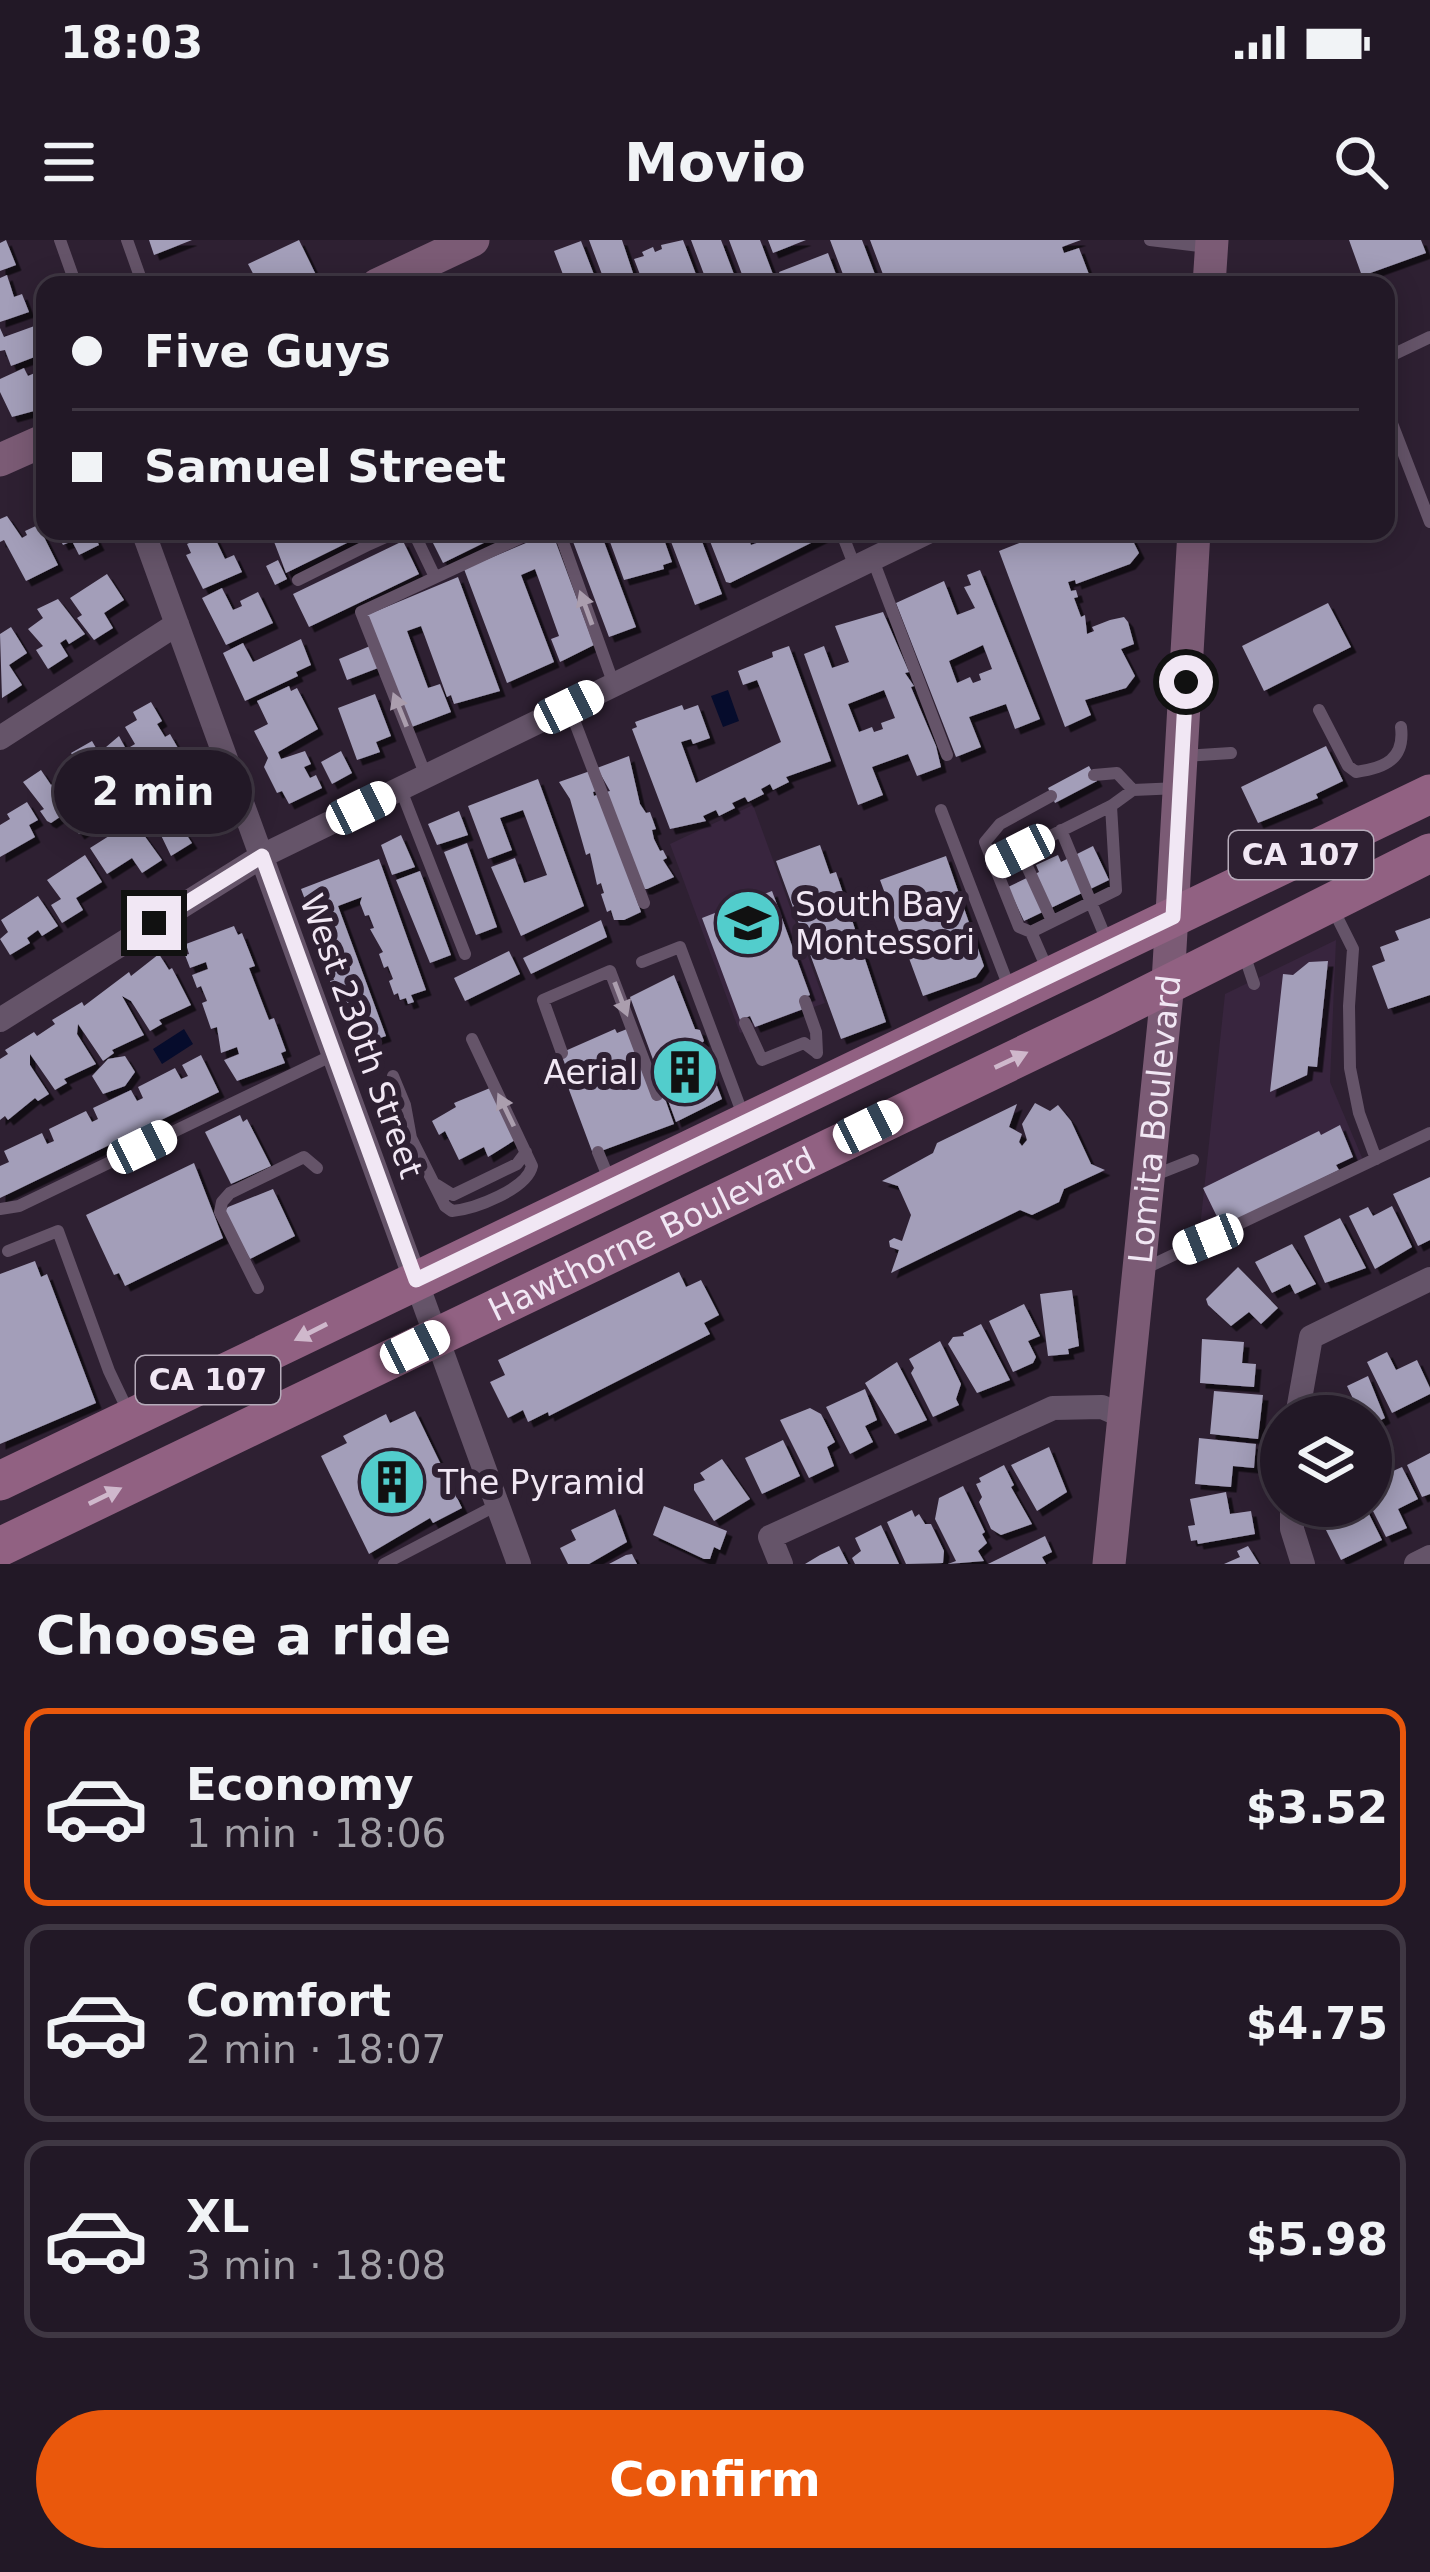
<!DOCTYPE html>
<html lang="en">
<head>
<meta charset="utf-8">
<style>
	:root { --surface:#221826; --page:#2a212e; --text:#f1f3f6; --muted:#a2a0a7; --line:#3f3743; --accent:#ea580c }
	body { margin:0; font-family:"DejaVu Sans",sans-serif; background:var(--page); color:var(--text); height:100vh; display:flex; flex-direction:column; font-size:45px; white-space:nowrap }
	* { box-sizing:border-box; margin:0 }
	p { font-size:39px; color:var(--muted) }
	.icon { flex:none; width:66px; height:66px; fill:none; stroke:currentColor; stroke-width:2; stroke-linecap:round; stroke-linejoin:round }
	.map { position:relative; height:1324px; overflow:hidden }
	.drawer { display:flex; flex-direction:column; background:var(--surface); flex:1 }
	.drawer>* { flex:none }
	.top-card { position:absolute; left:36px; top:36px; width:1359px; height:264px; border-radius:24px; box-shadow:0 6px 30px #0003,0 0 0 3px var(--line); display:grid; align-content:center; height:264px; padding:0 36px; background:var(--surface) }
	.fabs { position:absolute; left:1260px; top:1155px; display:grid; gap:24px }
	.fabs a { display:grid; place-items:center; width:132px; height:132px; border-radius:50%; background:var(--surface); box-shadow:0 6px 30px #0003,0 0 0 3px var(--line); font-size:60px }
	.end { position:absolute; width:54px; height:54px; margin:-27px; border:15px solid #f1e7f4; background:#111; box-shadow:0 0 0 6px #111 }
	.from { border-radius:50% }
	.bubble { position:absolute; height:84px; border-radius:42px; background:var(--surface); box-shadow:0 6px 30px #0003,0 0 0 3px var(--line); font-size:39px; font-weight:700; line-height:84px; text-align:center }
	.car { position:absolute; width:36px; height:72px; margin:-36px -18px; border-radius:15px; box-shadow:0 0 9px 3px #0007; background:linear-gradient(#fff 24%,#345 0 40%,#fff 0 76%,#345 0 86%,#fff 0) }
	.top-card b { display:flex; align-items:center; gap:42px; height:114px; font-size:45px }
	.top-card b+b { border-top:3px solid var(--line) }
	.top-card i { width:30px; height:30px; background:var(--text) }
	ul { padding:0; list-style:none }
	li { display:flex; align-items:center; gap:36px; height:198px; margin:0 24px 18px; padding:0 12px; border:6px solid var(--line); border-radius:24px }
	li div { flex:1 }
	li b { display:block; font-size:45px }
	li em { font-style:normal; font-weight:700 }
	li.active { border-color:var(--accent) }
	li>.icon { width:108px; height:108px; stroke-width:1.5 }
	h2 { padding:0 36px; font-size:54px; line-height:144px }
	.primary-button { display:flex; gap:24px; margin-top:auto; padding:24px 36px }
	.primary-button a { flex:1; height:138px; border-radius:72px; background:var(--accent); color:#fff; font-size:48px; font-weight:700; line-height:138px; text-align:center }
	.status { display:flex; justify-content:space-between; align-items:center; height:84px; padding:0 60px; background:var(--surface); direction:ltr }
	.status svg { height:33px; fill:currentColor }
	header { display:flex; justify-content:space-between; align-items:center; height:156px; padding:0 36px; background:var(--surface); font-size:54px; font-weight:700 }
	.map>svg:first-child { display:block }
	.built { fill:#38253e }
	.water { fill:#060c2c }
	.building { fill:#a39eb9; fill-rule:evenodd; filter:url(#shadow) }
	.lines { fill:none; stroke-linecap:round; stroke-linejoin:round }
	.lane { stroke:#655469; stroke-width:12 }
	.street { stroke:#655469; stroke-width:24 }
	.secondary { stroke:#7b5b75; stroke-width:33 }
	.primary { stroke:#916182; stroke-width:39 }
	.oneway { fill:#ab9eae }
	.oneway2 { fill:#cfb8cc }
	.route { stroke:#f1e7f4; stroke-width:15 }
	.labels { text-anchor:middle; stroke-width:12; stroke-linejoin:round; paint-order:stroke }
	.shield { fill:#2e2032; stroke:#b6abba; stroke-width:3 }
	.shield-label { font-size:30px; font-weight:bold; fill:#f1e7f4 }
	.poi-label { font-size:33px; fill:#f1e7f4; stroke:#2e2032; text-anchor:start }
	.street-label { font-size:33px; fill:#f1e7f4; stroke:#2e2032 }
</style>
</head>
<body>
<div class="status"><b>18:03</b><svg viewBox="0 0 49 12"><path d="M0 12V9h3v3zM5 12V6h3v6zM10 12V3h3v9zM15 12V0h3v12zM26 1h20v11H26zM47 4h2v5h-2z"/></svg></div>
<header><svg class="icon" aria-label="menu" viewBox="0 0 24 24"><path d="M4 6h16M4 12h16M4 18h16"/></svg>Movio<svg class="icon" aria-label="search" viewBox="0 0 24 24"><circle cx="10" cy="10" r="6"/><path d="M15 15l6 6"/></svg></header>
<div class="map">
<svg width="1430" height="1324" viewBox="0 0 1430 1324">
	<defs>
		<filter id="shadow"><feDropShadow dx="5.5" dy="5.5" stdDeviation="0" flood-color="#0009"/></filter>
	</defs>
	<rect width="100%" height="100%" fill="#2e2032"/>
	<path class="built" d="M753,565L825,763L740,793L670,604Z
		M1336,700L1330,842L1363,920L1199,997L1225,754Z"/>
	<path class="water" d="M728,450L739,481L723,487L711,456Z
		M184,789L193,804L162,824L153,809Z"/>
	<path class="building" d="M6,0L16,25L0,31V3Z
		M149,0H192L154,15Z
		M299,0L318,39L306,45H259L248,24Z
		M589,0H622L637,45H606Z
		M683,0L700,45H644L634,19L644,16L642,12L653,7L655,12L662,9L661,5Z
		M691,0H721L738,45H708Z
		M729,0H760L777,45H746Z
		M768,0H806L773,13Z
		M830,0H862L879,45H847Z
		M870,0H1081L1062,7L1064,13L1079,8L1093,45H887Z
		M1349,0H1421L1426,13L1362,36Z
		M581,1L598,45H567L554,11Z
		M828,13L840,45H784L779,32Z
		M492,34L497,45H463Z
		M7,35L14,57L22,54L29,72L0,82V38Z
		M40,84L45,113L11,126L5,110L0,111V88L4,97Z
		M24,128L28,136L39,131L45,144V168L12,177L0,152V139Z
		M7,276L22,298L27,295L25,291L38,285L58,325L26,341L4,300L0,302V279Z
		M56,291H92L99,305L79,315L72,301L63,305Z
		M289,291H351L355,299L286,333L273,299Z
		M427,291H508L443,323Z
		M569,291H600L636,387L609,397Z
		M606,291H661L672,322L663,325L664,329L624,340Z
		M667,291H698L722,354L695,365Z
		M706,291H746L751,305L762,301L759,291H827L829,294L730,343L726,342Z
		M1018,291H1128L1139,313L1130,324L1076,344L1075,340L1068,342L1071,351L1076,350L1078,357L1074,358L1081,377L1085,375L1087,394L1094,391L1092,387L1110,380L1124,377L1128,382L1134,404L1121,409L1135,436L1126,448L1085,460L1091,475L1065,487L999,311L1022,302Z
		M212,292L225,319L234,315L242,332L203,349L186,315L191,313L187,304Z
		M552,292L594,405L560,422L551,399L559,396L535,329L521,335L554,422L507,443L464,329Z
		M403,301L419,334L309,387L293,354Z
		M278,320L287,339L275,345L266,326Z
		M980,330L1040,479L1015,489L1006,464L969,477L981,507L956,517L896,363L944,341L957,375L975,368L964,347L971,345L967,335ZM983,405L992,429L979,434L981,440L973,443L970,437L957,443L949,421Z
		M107,334L124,360L104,373L113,388L94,400L77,378L82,375L70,358Z
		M458,337L500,451L454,464L451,455L447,457L421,386L407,391L428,448L440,444L451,472L409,488L367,375Z
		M222,348L233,370L242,366L240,361L258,352L273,383L226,405L202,358Z
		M58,359L85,394L69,404L66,399L60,403L68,416L48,429L36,410L43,406L28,389L43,378L37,369Z
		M1328,363L1351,407L1264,451L1242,406Z
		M883,372L909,432L905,433L914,446L911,447L936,506L941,527L917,536L908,514L872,527L883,555L858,565L804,414L824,406L832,428L849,422L835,386ZM884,450L895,478L881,483L883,489L874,492L872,487L859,492L848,464Z
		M11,387L27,413L9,425L22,445L2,458L0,394Z
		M301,399L311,425L296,432L298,436L245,461L223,413L243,403L253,422Z
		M370,406L378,428L347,440L339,419Z
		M789,406L831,521L786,537L789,542L773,550L770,544L761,549L764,554L748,562L745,557L732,563L735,568L719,576L716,570L703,576L706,581L670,589L632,489L637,487L635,482L682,465L684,470L698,465L710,498L693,504L691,499L681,502L696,543L781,502L757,440L743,445L738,431L773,417L772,412Z
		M289,446L291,451L297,448L318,489L278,512L281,519L305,511L311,524L304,527L310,538L316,535L322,548L289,564L282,551L277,553L264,527L268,518L254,491L268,484L257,461Z
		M375,454L391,496L376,502L380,512L357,520L338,468Z
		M151,462L162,481L157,484L165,497L170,494L179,510L176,512L181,518L166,527L162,520L150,527L144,518L139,522L130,507L135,504L125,487L137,480L133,472Z
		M119,496L135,526L102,547L89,527L82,531L71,513L92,501L99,513Z
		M1326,506L1343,541L1316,554L1318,558L1258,583L1241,547Z
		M341,511L352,533L332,544L321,522Z
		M629,516L640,564L646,573L650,572L656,589L652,590L654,599L660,611L663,610L667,618L663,620L674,637L647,649H643L606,552L610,551L597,528Z
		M1089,526L1097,541L1055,563L1048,548Z
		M41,530L51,545L70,532L88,558L51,583L47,581L40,571L44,569L23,542Z
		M590,531L596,551L593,552L594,556L599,554L641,672L624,680H614L611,670L607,672L601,654L604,653L601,643L597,645L590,613L586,615L570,559L559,542Z
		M538,539L584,666L521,696L491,627L515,618L524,643L547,635L523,570L500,578L512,610L488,619L468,566Z
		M188,551L208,580L184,591L192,603L171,616L145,562L161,552L167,562Z
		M27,562L38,580L29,585L35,597L0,617V585L10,579L7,574Z
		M98,565L106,577L79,594L71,582Z
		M459,571L468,595L437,605L428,584Z
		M128,584L135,595L141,591L162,620L142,633L132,618L107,634L90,608Z
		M401,595L415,627L392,635L381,605Z
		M467,603L497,687L476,695L444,612Z
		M820,605L830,634L836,632L886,782L841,799L776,621Z
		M1093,606L1109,640L1024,681L1008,647L1039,632L1036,625L1058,615L1061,622Z
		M85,615L102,642L76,658L83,670L62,683L51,665L61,659L47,640Z
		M946,616L984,726L976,737L923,756L880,640Z
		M379,619L426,750L411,755L414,762L408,764L406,758L400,760L398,753L394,755L389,741L393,739L388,726L384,728L379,714L383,712L370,689L374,688L369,675L365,676L360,663L362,657L338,666L386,796L365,803L363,799L357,801L340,756L336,757L330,741L334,740L308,681L310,673L301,649Z
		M420,631L451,715L430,723L396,640Z
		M772,651L810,755L802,758L806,768L755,787L750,776L740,780L702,678Z
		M38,656L58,686L42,696L38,690L27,698L30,703L10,715L0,699L8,692L1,680Z
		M1430,678V755L1388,769L1372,726L1385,721L1380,707L1399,700L1395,691Z
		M601,680L607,697L531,734L523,718Z
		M234,686L238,695L242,693L255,726L249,728L269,780L274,778L286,811L281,813L285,823L237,841L224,820L239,814L237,807L221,813L217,787L211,789L202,763L207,761L201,746L197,748L192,735L208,729L206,722L190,728L185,715L189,714L186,704Z
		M509,711L520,734L465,761L454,738Z
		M159,714L169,730L172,728L191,765L159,780L162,784L150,791L131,761L122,756L144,795L112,810L114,813L103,821L78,784L77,794L96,824L64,839L67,843L55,850L30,814V825L49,854L38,861L35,858L8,880L5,876L0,880V819L8,814L5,810L34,792L37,796L55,784L52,780L82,762L84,766L129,732L131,736Z
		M1328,721L1317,827L1308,826L1307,835L1270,852L1283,734L1293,735L1309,722Z
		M674,735L695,789L700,790L704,801L701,804L722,859L676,882L630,757Z
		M615,789L617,793L627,789L652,857L663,853L674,884L593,914L556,815Z
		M201,815L219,852L0,958V926L9,922L4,911L42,893L47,904L54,901L49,889L86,871L92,882L98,879L93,868L131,850L137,861L143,858L138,847L175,828L181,839L188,836L182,825Z
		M125,816L135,832L125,846L103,854L92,836L108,819Z
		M490,848L515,900L488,917L484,907L459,920L445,891L439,895L432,881L456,867L454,863Z
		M1035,863L1050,871L1058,865L1071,881L1091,924L1105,930L1064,949L1059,962L1032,975L1020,970L891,1033L899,1010L890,1007L889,1001L894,998L902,1001L911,975L898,946L882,941L933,913L937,903L1017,864L1009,887L1022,894L1019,902L1022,906L1027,900L1022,884Z
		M240,875L243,882L247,879L271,926L231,944L205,892Z
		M1340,885L1353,917L1336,925L1339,930L1222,987L1203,948L1319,891L1321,895Z
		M194,923L223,998L125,1046L119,1033L114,1035L86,975Z
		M1430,937V1000L1418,1006L1393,954Z
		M273,949L295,996L250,1019L224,972L228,967Z
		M1392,966L1412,1007L1375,1029L1349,976L1368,967L1373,976Z
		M1340,978L1366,1028L1325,1043L1304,996Z
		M1292,1004L1316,1044L1295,1054L1290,1044L1272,1053L1255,1022Z
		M35,1021L41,1037L47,1034L96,1163L0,1204V1034Z
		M1238,1027L1278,1068L1261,1084L1249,1072L1231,1086L1208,1065L1206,1059Z
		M679,1032L686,1047L701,1040L719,1075L704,1083L710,1094L549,1176L548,1172L528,1182L523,1170L508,1178L490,1142L505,1135L498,1120Z
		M1072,1050L1079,1106L1068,1109L1069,1114L1048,1116L1040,1054Z
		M1024,1064L1040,1096L1028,1101L1036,1117L1033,1123L1013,1132L989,1081Z
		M981,1084L1010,1140L977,1153L948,1104L953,1097L964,1096L963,1093Z
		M1202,1099L1244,1102L1242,1123L1256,1124L1254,1147L1200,1143Z
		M940,1101L961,1144L956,1159L959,1165L933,1177L911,1133L914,1128L909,1119Z
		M1387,1112L1396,1130L1417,1120L1430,1148V1154L1392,1173L1367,1122Z
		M897,1122L927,1180L895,1194L865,1143Z
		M1368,1136L1385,1178L1371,1185V1176H1337L1332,1165L1348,1158L1351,1164L1355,1163L1347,1146Z
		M865,1149L877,1180L865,1186L873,1202L850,1214L826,1167Z
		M1214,1151L1263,1155L1258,1199L1210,1194Z
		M810,1168L821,1174L835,1202L827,1207L834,1226L809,1238L780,1180Z
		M415,1171L462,1268L433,1283L430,1278L369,1314L321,1216L347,1203L343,1196L386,1174L390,1183Z
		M1199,1198L1256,1204L1254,1228L1233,1226L1231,1247L1195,1244Z
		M783,1200L800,1236L762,1254L745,1218Z
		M1049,1207L1067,1252L1037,1271L1011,1225Z
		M1430,1213V1254L1422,1257L1407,1225Z
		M722,1219L750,1259L714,1281L694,1250V1244L705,1240L700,1233Z
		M1004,1225L1014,1245L1011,1247L1032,1284L1001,1295L991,1289L979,1262L982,1257L976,1244L981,1242L979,1238Z
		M1402,1227L1418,1259L1398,1269L1407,1288L1386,1297L1371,1267V1232L1379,1228L1382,1236Z
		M963,1246L985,1292L982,1294L987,1303L978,1311L984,1321L948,1324L956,1321L935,1279L939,1258Z
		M1226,1252L1230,1274L1251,1271L1255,1294L1198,1304L1197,1300L1191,1301L1188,1286L1195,1285L1190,1259Z
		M664,1266L727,1291L720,1310L714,1307L710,1319H704L653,1295Z
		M1345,1266H1365L1382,1300L1341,1320L1320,1278Z
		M615,1269L627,1302L589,1324H568L560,1308L576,1300L571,1290Z
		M912,1270L915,1277L919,1274L925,1284H931L944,1311L943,1323L906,1324L887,1282Z
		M881,1285L899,1324H855L852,1318L861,1311L855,1298Z
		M1045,1296L1052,1312L1042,1317L1046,1324H988Z
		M839,1306L848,1324H805L820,1315Z
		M1248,1306L1259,1324H1224L1240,1317L1237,1311Z
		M632,1314L637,1324H609L626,1315Z"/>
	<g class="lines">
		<path class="lane" d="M60,0L76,45
			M127,0L143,45
			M1150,0L1208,7
			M1386,118L1430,97
			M1386,168L1430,282
			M364,291L370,304L399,291
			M413,291L435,337
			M559,291L614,445
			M841,291L855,327
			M873,320L947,515
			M298,340L370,304
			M569,467L644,663
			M1319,470L1348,526L1356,532C1385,528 1405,519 1401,487
			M1184,516L1231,513
			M1094,535L1117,533L1133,550
			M426,536L361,372L535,291
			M401,550L465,714
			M941,570L1009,747
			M1061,590L1107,701
			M1020,611L1052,681
			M992,625L1111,566L1133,550L1179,548
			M1334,671L1353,709L1349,766L1350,828L1359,873L1376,919
			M1031,692L1116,650L1111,566
			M1243,711L1254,744
			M642,722L680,707L743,875
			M1049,733L1031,692L1019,687L985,602L1000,584L1051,556
			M805,761L816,792L817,813
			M745,783L762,820L804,803L816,812
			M562,813L543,760L610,731L657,855
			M393,836L405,865L411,898L445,966L452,971C475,969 527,949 532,926L472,799
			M598,912L609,939
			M1155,935L1193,920
			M437,945L453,955L517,924L526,912
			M0,969L19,966L333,815
			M8,1011L58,991L109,1131L128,1171
			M1146,1028L1430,893
			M258,1048L220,972L222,962L230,953L304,917L317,928
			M384,1324L497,1265"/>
		<path class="street" d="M143,291L519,1324
			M0,498L177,384
			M0,780L262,616L930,291
			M1297,1176L1311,1097L1430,1039
			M1292,1266V1289L1303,1324
			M781,1324L770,1297L1053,1168L1102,1167L1125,1177
			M1416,1324L1430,1317"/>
		<g class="secondary">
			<path d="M377,45L473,0"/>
			<path d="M1209,45L1212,0"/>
			<path d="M0,220L45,200"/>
			<path id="s1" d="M1109,1324L1168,743L1194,291"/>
		</g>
		<g class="primary">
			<path d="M0,1241L1430,554"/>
			<path id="s2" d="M0,1307L1107,775L1430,613"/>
		</g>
	</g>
	<defs><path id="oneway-solid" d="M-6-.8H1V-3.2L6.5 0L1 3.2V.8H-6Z" transform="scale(3)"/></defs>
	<g class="oneway">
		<use href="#oneway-solid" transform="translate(586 368) rotate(-110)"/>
		<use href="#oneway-solid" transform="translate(400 470) rotate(-112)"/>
		<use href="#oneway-solid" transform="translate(621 759) rotate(69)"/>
		<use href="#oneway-solid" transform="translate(506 870) rotate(-116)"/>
	</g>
	<g class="oneway2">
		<use href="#oneway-solid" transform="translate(1011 820) rotate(-25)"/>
		<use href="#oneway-solid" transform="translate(311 1092) rotate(153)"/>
		<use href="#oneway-solid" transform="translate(105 1256) rotate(-26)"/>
	</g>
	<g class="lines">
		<path class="route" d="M154,683L262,616L416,1040L1173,677L1186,442"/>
	</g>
	<defs>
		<g id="school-disc" transform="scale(3.45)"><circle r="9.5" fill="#52cdcc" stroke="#2e2032"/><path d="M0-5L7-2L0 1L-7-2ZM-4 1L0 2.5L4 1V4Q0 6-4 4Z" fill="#111"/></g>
		<g id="building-disc" transform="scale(3.45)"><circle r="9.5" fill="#52cdcc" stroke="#2e2032"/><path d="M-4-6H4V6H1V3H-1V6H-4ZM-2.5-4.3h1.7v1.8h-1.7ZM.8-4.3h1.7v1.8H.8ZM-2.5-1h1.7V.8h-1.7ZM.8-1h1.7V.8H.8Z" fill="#111"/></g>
	</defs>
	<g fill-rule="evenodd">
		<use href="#school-disc" x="748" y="683"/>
		<use href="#building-disc" x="685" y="832"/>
		<use href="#building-disc" x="392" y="1242"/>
	</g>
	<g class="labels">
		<g class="shield">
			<rect x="1229" y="591" width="144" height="48" rx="9"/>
			<rect x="136" y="1116" width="144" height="48" rx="9"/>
		</g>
		<g class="shield-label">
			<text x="1301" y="625">CA 107</text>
			<text x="208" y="1150">CA 107</text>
		</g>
		<g class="poi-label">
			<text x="795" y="676">South Bay<tspan x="795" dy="38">Montessori</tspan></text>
			<text x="638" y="844" text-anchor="end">Aerial</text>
			<text x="438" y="1254">The Pyramid</text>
		</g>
		<g class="street-label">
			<text transform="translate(362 796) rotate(70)" y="12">West 230th Street</text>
			<text dy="12" stroke="none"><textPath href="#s1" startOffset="447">Lomita Boulevard</textPath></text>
			<text dy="12" stroke="none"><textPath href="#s2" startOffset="723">Hawthorne Boulevard</textPath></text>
		</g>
	</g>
</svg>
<div class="fabs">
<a><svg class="icon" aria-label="layers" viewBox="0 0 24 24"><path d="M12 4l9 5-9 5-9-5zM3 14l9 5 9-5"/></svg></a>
</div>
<i class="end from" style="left:1186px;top:442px"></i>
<i class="end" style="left:154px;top:683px"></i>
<div class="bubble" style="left:54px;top:510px;width:198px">2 min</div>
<i class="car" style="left:569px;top:467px;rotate:64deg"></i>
<i class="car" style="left:361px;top:568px;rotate:64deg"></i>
<i class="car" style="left:1020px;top:611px;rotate:243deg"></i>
<i class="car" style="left:868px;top:887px;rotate:64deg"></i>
<i class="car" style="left:142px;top:907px;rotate:64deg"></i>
<i class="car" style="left:1208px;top:999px;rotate:248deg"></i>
<i class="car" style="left:415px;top:1107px;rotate:64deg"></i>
<div class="top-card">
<b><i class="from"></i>Five Guys</b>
<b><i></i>Samuel Street</b>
</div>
</div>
<section class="drawer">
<h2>Choose a ride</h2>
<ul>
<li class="active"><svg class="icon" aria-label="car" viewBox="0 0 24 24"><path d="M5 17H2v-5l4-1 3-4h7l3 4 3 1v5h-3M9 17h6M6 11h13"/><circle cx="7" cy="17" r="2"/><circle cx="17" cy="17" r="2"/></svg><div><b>Economy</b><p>1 min · 18:06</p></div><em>$3.52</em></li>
<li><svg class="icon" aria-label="car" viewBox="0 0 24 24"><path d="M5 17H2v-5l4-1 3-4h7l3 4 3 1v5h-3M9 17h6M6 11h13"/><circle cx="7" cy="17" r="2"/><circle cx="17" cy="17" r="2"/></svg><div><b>Comfort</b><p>2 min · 18:07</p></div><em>$4.75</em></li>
<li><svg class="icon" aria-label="car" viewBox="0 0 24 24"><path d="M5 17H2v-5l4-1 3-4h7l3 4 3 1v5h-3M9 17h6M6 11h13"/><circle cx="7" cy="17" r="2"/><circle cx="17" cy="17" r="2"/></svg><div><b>XL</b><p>3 min · 18:08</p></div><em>$5.98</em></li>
</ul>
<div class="primary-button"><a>Confirm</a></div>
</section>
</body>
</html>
